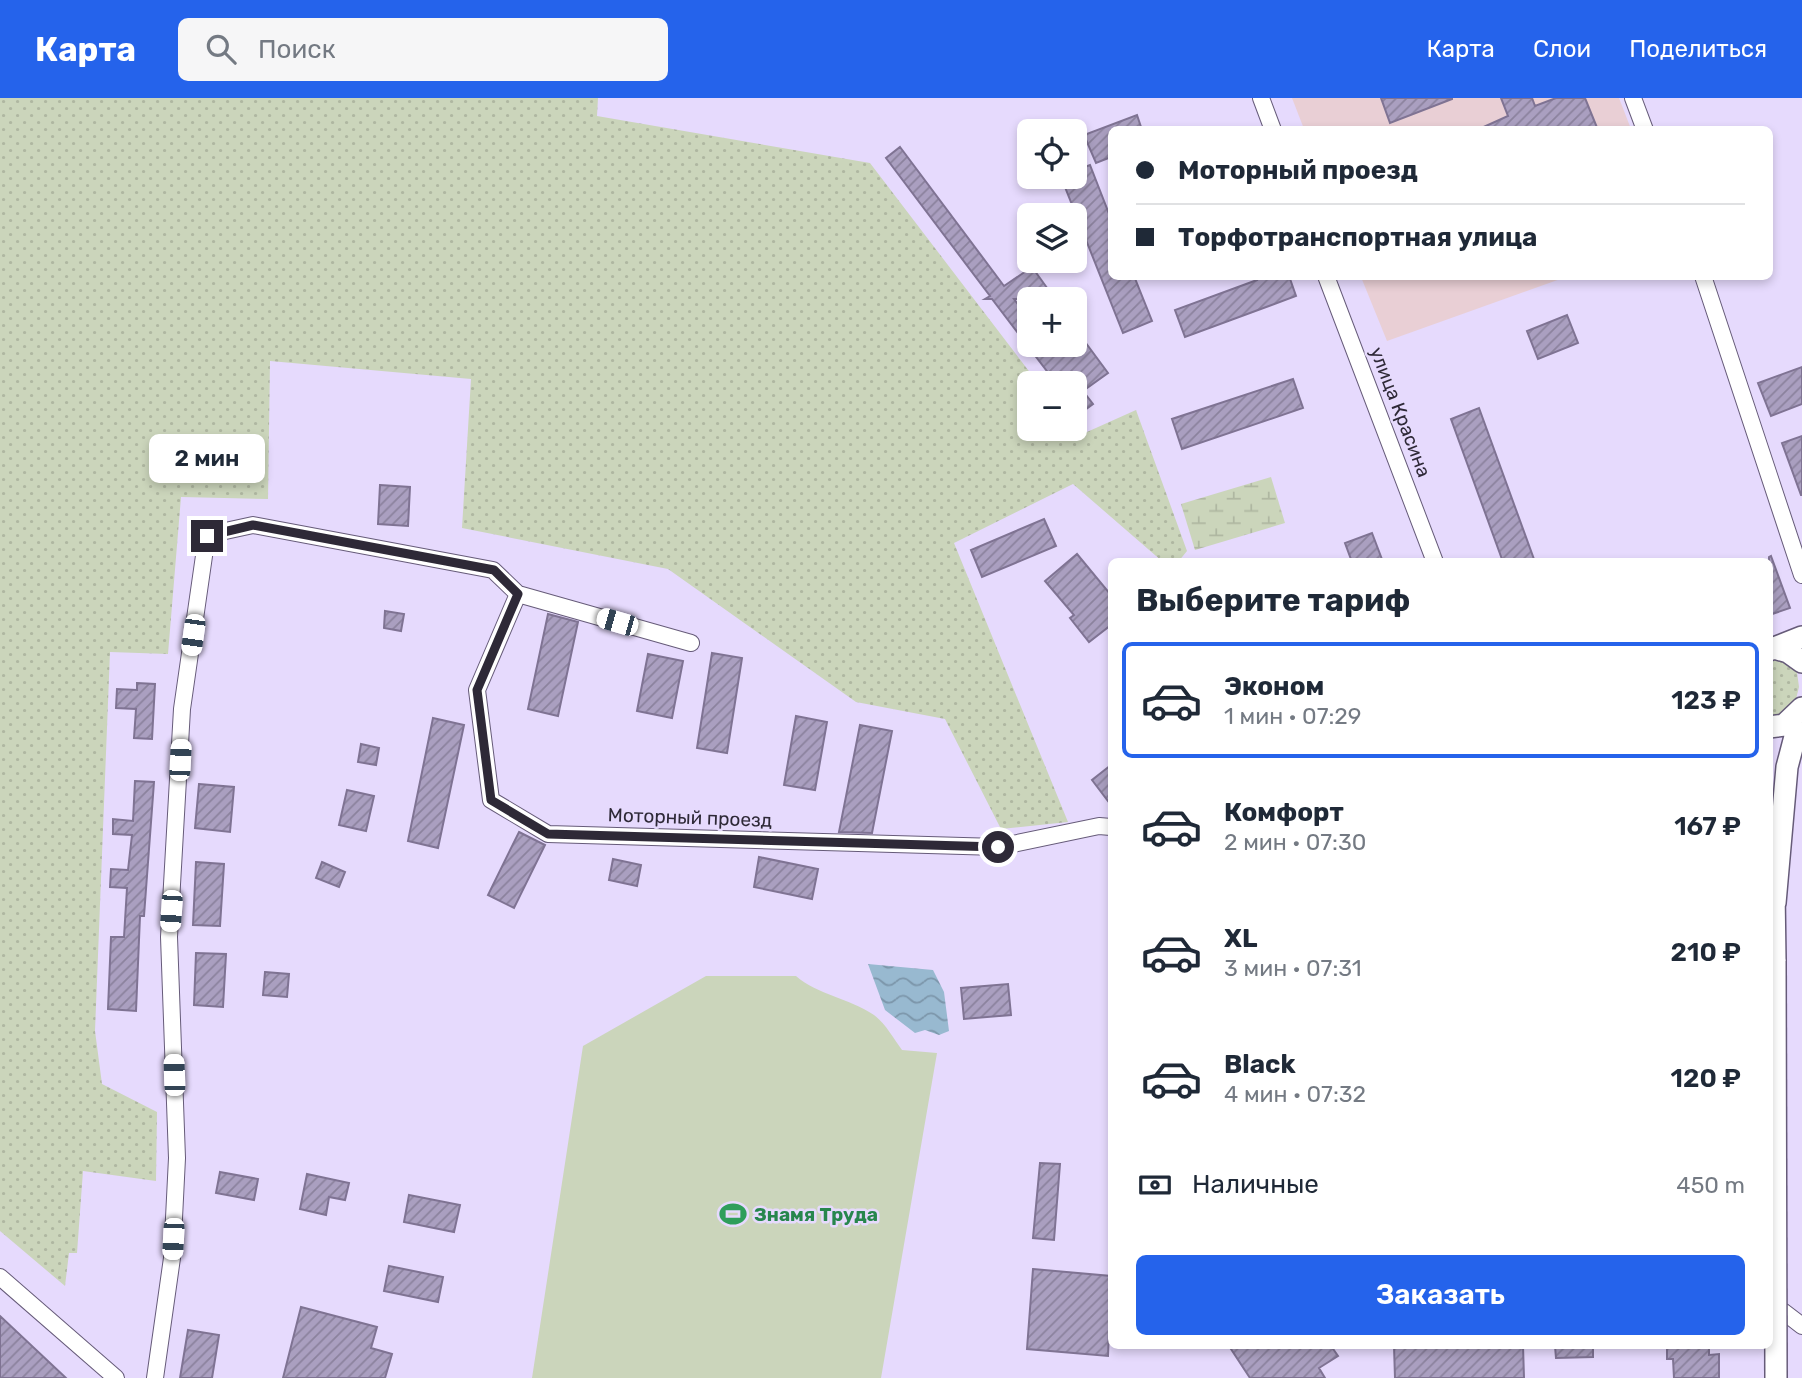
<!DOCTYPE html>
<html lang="ru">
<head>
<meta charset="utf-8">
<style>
	:root { --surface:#fff; --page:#f6f6f7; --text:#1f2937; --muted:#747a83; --line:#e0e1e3; --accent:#2563eb }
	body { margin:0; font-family:Rubik,sans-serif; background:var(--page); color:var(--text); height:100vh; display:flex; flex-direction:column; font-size:26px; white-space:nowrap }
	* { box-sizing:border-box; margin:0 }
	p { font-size:23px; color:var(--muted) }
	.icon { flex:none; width:38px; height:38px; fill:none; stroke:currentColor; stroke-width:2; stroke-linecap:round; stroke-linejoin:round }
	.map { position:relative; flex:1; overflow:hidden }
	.side { position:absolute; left:1108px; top:460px; width:665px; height:791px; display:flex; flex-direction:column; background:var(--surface); border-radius:10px; box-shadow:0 4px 10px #0003 }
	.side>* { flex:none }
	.top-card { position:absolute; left:1108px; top:28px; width:665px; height:154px; border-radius:10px; box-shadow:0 4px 10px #0003; display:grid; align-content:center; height:154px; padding:0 28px; background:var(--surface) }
	.tools { position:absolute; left:1017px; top:21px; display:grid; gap:14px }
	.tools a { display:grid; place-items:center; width:70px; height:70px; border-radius:10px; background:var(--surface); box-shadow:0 4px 10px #0003; font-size:35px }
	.end { position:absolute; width:32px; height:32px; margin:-16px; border:9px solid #2e2937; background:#fff; box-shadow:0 0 0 4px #fff }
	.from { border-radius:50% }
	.bubble { position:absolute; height:49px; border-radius:10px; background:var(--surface); box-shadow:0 4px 10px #0003; font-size:23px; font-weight:600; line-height:49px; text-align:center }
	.car { position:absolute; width:21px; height:42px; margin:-21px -10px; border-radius:9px; box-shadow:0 0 5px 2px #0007; background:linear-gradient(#fff 24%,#345 0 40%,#fff 0 76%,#345 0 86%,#fff 0) }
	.top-card b { display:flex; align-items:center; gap:24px; height:66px; font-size:26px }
	.top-card b+b { border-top:2px solid var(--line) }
	.top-card i { width:18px; height:18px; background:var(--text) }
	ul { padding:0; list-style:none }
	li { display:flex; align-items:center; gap:21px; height:116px; margin:0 14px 10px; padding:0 14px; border:4px solid transparent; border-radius:10px }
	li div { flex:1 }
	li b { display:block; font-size:26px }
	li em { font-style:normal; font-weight:600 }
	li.active { border-color:var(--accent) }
	li>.icon { width:63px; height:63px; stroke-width:1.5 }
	h2 { padding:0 28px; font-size:32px; line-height:84px }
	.pay { display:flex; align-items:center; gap:18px; height:77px; padding:0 28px; font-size:26px }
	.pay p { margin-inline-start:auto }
	.cta { display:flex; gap:14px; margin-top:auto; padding:14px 28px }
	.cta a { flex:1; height:80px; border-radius:10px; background:var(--accent); color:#fff; font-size:28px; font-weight:600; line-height:80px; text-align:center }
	header { display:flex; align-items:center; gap:42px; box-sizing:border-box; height:98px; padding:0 35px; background:var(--accent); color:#fff }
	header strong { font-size:33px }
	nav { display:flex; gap:38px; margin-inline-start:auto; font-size:24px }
	.search { width:490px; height:63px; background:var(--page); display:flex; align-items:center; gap:18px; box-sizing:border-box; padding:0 24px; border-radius:10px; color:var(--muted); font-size:26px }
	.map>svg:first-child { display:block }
	.education { fill:#e9cfd5 }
	.grass { fill:url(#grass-dots) }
	.wetland { fill:url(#wetland-marsh) }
	.pitch { fill:#cbd5bb }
	.water { fill:url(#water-waves) }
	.building { fill:url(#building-hatch); stroke:#7f7393; stroke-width:2 }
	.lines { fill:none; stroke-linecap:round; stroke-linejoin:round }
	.minor-casing { stroke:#665b79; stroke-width:18 }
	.major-casing { stroke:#665b79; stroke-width:24 }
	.minor { stroke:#fff; stroke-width:16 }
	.major { stroke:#fff; stroke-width:21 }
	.major-bridge-casing { stroke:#665b79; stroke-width:24; stroke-linecap:butt }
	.major-bridge { stroke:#fff; stroke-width:21 }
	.route { stroke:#2e2937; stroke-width:9 }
	.labels { text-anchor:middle; stroke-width:5; stroke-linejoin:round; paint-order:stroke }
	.street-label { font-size:19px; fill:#2e2937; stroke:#e6dafd }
	.leisure-label { font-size:19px; font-weight:bold; fill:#27864d; stroke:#e6dafd; text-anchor:start }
</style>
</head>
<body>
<header>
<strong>Карта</strong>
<div class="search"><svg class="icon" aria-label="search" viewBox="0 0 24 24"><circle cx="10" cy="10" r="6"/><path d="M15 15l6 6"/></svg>Поиск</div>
<nav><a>Карта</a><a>Слои</a><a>Поделиться</a></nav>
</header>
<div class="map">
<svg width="1802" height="1280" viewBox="0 0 1802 1280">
	<defs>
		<pattern id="grass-dots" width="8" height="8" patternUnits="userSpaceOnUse" patternTransform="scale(1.75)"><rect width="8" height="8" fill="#cbd5bb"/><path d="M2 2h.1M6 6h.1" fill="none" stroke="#afb7a1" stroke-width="1.8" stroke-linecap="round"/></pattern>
		<pattern id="wetland-marsh" width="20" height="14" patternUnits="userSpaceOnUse" patternTransform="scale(1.75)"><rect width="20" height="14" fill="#cbd5bb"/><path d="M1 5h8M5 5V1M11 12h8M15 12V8" fill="none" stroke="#afb7a1"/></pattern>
		<pattern id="water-waves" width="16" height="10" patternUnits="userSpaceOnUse" patternTransform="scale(1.75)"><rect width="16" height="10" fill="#98b9d0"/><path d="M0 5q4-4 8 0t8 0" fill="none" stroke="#7c96aa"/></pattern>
		<pattern id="building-hatch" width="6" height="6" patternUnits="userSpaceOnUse" patternTransform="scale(1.75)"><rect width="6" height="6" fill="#aa9fc0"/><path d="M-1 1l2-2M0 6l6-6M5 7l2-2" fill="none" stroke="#8b829d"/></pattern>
	</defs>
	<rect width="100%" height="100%" fill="#e6dafd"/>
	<path class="education" d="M1292,0H1619L1631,31H1304Z
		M1361,179H1566L1387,243Z"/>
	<path class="grass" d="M0,0H598L597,18L870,65L1038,285H1029V331H1073L1078,338L1136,312L1187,453L1178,464H1163L1073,386L954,445L1068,724L1001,731L945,621L856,604L668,471L462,430L471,281L270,263L268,401L181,399L168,556L110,554L95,933L102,986L157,1014L156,1083L83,1073L77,1155H69L65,1188L0,1133Z
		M1780,562L1797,574L1799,589L1796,601L1783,616L1769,618V563Z"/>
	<path class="wetland" d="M1271,379L1285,425L1195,452L1181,406Z"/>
	<path class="pitch" d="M706,878H796C818,897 849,900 874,917C885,925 894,941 902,952L937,955L881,1280H532L583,948Z"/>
	<path class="water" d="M868,866L933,872L944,894L949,933L939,937L925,932L915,935L885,912Z"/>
	<path class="building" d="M1381,0H1452V1L1390,25Z
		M1501,0H1532L1535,8L1556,0H1585L1598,32H1477L1508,18Z
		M1137,17L1142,32H1111V59L1096,65L1084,37Z
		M900,49L1004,188L1032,169L1055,201H1014L1029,221V247H1074V229L1108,275L1083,293L1093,306L1074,320V285H1056L992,201H985L990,198L886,60Z
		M1090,67L1111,121V178H1134L1152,223L1123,235L1061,79H1074V73Z
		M1256,178H1289L1296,198L1185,239L1175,212L1257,182Z
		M1567,217L1578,245L1538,261L1527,233Z
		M1802,269V306L1771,318L1758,285Z
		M1293,281L1303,310L1182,351L1172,321Z
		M1479,310L1535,464H1503L1451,321Z
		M1802,338V397H1801L1782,345Z
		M380,387L410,389L408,428L378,426Z
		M1044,421L1056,448L982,479L971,452Z
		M1372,435L1383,464H1352L1345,445Z
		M1077,456L1111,497V527L1089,544L1070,520L1074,517L1045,483Z
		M1771,458L1790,510L1769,517V459Z
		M385,513L404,516L401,533L384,530Z
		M548,516L578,524L558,618L528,611Z
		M712,555L742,560L727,655L697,650Z
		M648,556L683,563L672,620L637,613Z
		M137,585L155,586L152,641L134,640L136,611L116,610L117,591L137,592Z
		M796,618L827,624L815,692L784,687Z
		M433,620L464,627L438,750L408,743Z
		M860,627L892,633L872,735L839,734Z
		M361,646L379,650L376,667L358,664Z
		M1111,667V707L1092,682Z
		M135,683L154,684L144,818H140L136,913L108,911L111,839H124L127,790L110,789L111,771L128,772L132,737L113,736V721L133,723Z
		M199,686L234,689L230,734L195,730Z
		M347,692L374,698L366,733L339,727Z
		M519,734L545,747L514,810L488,797Z
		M759,759L818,771L812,801L754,789Z
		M613,761L641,767L637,788L609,782Z
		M196,764L224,766L220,828L193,827Z
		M322,764L345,774L339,789L316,780Z
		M196,855L226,856L223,909L194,907Z
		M265,874L289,876L287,899L263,897Z
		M1008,886L1011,917L964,921L961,890Z
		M1040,1065L1060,1066L1054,1142L1033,1140Z
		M220,1074L258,1081L254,1102L216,1095Z
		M307,1076L349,1085L345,1102L329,1099L326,1117L300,1111Z
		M409,1097L460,1107L454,1134L404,1124Z
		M389,1168L443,1179L438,1204L384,1193Z
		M1033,1171L1111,1178L1108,1258L1027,1251Z
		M301,1209L377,1229L371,1250L392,1256L385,1280H283Z
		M0,1218L66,1280H0Z
		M188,1232L219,1237L212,1280H180Z
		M1229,1248H1331L1338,1258L1319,1270L1325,1280H1250Z
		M1394,1248H1523L1524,1280H1395Z
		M1555,1248H1593V1259L1556,1260Z
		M1667,1248H1709V1257L1719,1256V1280H1674L1673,1261H1667Z"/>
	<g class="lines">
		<g class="minor-casing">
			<path id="minor" d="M1261,0L1273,32
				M1633,0L1645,32
				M1326,178L1435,464
				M1703,178L1802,477
				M518,496L477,592L491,702L548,736L998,749L1099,728L1111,729
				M0,1179L116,1280
				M1769,1209L1784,1214L1802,1228
				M155,1280L172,1160L177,1060L169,839L182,611L207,437L253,427L493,472L518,496L691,545"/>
		</g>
		<g class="major-casing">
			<path id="major" d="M1774,550L1788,554L1802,564
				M1769,552L1802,539
				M1769,629L1784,627L1802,610
				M1774,791L1775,863
				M1775,805L1787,669L1802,612"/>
		</g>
		<use href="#minor" class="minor"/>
		<use href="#major" class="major"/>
		<g class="major-bridge-casing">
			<path id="major-bridge" d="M1775,863L1776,1280"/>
		</g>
		<use href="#major-bridge" class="major-bridge"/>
	</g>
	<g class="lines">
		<path class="route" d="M207,438L253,427L494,472L518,496L477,592L491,702L548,736L998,749"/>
	</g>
	<defs>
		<g id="stadium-bare" transform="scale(2.1)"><path d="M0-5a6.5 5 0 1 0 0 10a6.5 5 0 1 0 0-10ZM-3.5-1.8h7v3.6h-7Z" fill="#2e9e5b" stroke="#e6dafd" stroke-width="2.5" paint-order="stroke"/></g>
	</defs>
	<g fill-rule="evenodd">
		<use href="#stadium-bare" x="733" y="1116"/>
	</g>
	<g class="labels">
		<g class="street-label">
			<text transform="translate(1401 314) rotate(69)" y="7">улица Красина</text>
			<text transform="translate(690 719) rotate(2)" y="7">Моторный проезд</text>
		</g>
		<g class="leisure-label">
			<text x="754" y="1123">Знамя Труда</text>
		</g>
	</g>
</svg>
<div class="tools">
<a><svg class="icon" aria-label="locate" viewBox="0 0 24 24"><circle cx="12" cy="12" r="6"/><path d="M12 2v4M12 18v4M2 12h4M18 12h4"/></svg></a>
<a><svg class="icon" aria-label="layers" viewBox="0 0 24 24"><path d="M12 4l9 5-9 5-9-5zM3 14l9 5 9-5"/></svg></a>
<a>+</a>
<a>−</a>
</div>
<i class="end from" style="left:998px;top:749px"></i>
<i class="end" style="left:207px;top:438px"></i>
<div class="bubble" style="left:149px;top:336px;width:116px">2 мин</div>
<i class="car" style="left:617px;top:524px;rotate:286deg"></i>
<i class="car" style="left:193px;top:537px;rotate:188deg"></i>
<i class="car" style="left:180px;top:662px;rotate:3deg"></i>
<i class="car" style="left:171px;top:813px;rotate:184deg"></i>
<i class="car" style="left:174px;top:977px;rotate:358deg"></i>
<i class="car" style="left:173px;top:1141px;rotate:183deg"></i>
<div class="top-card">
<b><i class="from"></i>Моторный проезд</b>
<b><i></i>Торфотранспортная улица</b>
</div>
<section class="side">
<h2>Выберите тариф</h2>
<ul>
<li class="active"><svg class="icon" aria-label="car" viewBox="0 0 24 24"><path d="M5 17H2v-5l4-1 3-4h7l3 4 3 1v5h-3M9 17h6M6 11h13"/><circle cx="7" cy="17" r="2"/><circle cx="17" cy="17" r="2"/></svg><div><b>Эконом</b><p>1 мин · 07:29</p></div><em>123 ₽</em></li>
<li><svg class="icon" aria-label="car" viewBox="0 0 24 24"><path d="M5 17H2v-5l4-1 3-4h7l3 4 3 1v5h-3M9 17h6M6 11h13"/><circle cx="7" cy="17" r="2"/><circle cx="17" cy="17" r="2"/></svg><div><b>Комфорт</b><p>2 мин · 07:30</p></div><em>167 ₽</em></li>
<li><svg class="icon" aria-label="car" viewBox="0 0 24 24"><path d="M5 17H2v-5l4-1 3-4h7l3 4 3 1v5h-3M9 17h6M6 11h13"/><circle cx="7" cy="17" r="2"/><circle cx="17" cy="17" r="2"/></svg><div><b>XL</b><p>3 мин · 07:31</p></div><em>210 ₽</em></li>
<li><svg class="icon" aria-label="car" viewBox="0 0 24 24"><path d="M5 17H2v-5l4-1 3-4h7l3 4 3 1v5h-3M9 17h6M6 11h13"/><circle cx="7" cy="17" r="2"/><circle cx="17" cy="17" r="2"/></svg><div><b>Black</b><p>4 мин · 07:32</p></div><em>120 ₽</em></li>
</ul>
<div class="pay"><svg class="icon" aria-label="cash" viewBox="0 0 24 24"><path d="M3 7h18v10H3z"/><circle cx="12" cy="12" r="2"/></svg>Наличные<p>450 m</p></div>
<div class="cta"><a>Заказать</a></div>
</section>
</div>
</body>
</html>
